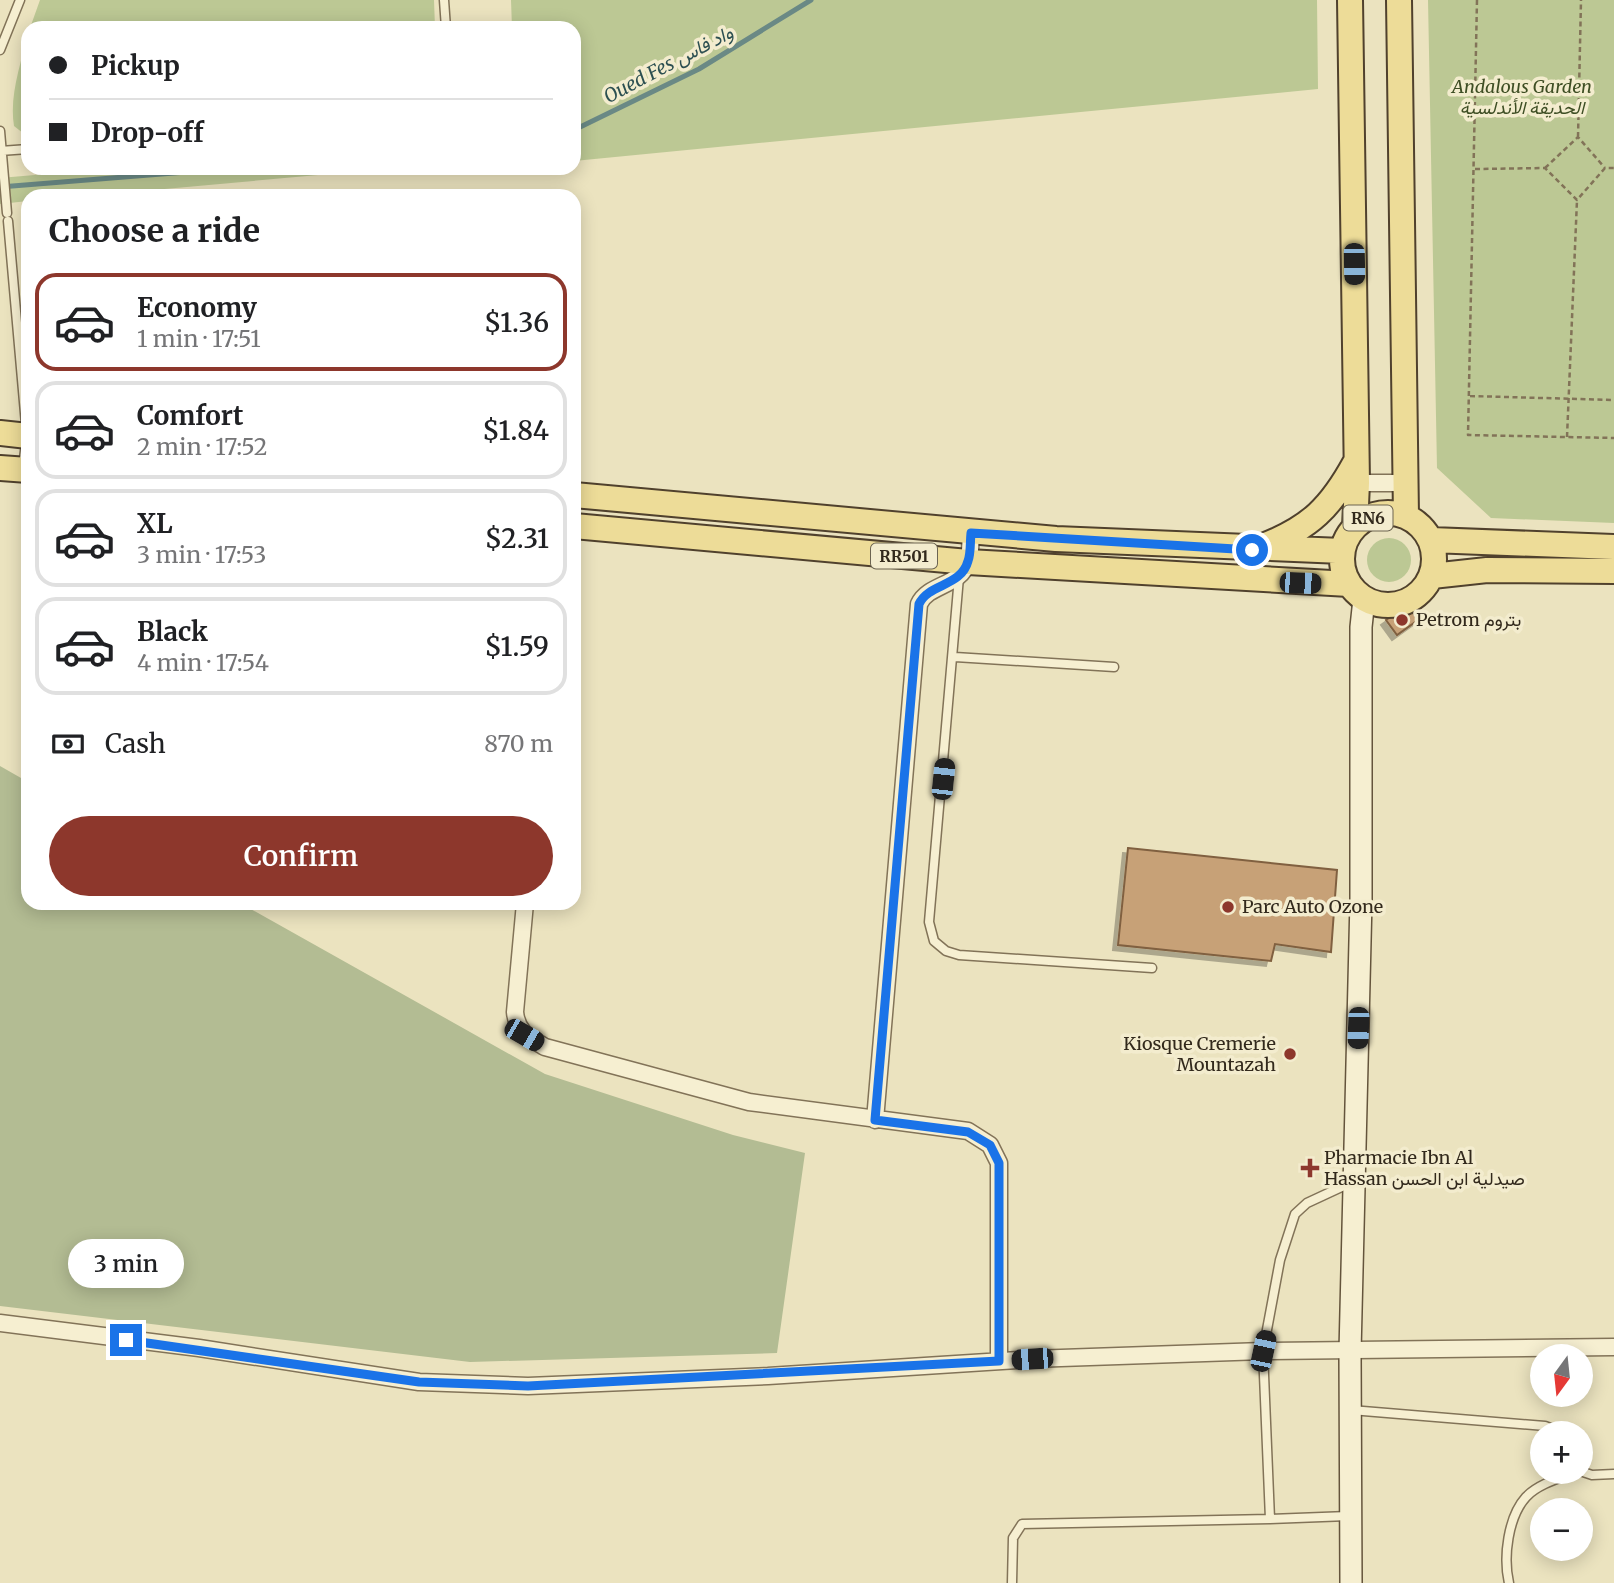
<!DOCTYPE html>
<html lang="en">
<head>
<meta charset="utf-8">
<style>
	:root { --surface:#fff; --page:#f2f2f2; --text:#202124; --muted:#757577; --line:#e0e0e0; --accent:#8d372c }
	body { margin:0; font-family:Merriweather,Vazirmatn,serif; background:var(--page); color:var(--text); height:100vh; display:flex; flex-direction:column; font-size:26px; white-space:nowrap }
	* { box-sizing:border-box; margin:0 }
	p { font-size:23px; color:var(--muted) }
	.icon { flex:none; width:38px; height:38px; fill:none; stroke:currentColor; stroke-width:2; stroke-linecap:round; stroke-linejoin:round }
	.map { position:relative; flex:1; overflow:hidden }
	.drawer { position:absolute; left:21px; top:189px; width:560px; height:721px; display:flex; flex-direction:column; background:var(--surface); border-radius:21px; box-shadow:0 4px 18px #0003 }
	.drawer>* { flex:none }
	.top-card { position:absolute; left:21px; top:21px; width:560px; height:154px; border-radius:21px; box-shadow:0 4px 18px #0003; display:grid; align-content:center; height:154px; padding:0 28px; background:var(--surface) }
	.needle { width:46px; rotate:195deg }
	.controls { position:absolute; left:1530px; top:1344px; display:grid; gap:14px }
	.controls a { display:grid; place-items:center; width:63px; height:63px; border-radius:50%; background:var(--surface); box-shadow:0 4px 18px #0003; font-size:35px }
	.end { position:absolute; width:32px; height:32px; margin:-16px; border:9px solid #1a73e8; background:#fff; box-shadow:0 0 0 4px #fff }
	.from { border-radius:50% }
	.bubble { position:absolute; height:49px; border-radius:24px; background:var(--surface); box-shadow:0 4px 18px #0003; font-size:23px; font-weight:600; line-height:49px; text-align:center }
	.car { position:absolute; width:21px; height:42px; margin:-21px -10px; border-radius:9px; box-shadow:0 0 5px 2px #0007; background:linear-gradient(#222 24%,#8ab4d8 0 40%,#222 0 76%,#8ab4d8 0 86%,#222 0) }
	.top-card b { display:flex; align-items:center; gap:24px; height:66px; font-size:26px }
	.top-card b+b { border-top:2px solid var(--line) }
	.top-card i { width:18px; height:18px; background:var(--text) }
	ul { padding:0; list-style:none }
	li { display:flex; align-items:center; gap:21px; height:98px; margin:0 14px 10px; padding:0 14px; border:4px solid var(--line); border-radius:21px }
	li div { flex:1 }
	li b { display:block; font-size:26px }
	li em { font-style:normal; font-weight:600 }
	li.current { border-color:var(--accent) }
	li>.icon { width:63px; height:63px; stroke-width:1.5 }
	h2 { padding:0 28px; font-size:32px; line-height:84px }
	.pay { display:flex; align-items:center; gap:18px; height:77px; padding:0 28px; font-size:26px }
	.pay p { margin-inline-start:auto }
	.cta { display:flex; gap:14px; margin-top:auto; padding:14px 28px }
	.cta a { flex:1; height:80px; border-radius:42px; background:var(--accent); color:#fff; font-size:28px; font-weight:600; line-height:80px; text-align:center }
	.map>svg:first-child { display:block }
	.green { fill:#bcc894 }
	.cemetery { fill:#b3bc93 }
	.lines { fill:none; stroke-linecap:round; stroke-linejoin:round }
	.stream { stroke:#6a8985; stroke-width:5 }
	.building { fill:#c7a177; stroke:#806040; stroke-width:2; filter:url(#shadow) }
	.lane-casing { stroke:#827358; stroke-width:11 }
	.street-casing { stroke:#827358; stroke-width:19 }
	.secondary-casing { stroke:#64543c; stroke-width:24 }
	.primary-casing { stroke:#50412d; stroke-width:28 }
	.path { stroke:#827358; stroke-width:2.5; stroke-dasharray:5 3.5; stroke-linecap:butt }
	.lane { stroke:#f6efd1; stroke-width:8 }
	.street { stroke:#f6efd1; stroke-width:16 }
	.secondary { stroke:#f6efd1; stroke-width:21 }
	.primary { stroke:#eddc98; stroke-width:24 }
	.route { stroke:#1a73e8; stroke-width:9 }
	.poi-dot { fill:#8d372c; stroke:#f3ecce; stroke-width:2.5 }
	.labels { text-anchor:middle; stroke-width:7; stroke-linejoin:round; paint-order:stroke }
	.shield { fill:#f3ecce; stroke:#6c6451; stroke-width:2 }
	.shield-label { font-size:16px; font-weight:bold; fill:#32291c }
	.park-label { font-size:18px; font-style:italic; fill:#3e4e24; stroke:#f3ecce }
	.poi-label { font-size:18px; fill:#32291c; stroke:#f3ecce; text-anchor:start }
	.water-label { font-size:19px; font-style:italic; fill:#2c4f51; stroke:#f3ecce }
</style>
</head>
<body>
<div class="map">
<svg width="1614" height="1583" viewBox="0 0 1614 1583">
	<defs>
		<filter id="shadow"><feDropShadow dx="-5" dy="5" stdDeviation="0" flood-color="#0004"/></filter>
	</defs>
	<rect width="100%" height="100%" fill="#ebe3bf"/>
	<path class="green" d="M40,0H434L435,28H30Z
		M511,0H1317L1318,89L574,161V28H512Z
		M1428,0H1614V523L1491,518L1437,468Z
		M28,34V137L14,126C9,96 21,63 28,34Z
		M115,168H396L87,196H28V201L0,204V178Z
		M1367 560a22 22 0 1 1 44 0a22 22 0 1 1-44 0Z"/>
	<path class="cemetery" d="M0,766L28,782V903H240L545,1074L733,1135L805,1153L777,1353L470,1362L0,1306Z"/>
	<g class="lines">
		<path class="stream" d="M574,130L699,69L811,0
			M0,187L236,168"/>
	</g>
	<path class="building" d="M1407,605L1418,620L1397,635L1386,620Z
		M1128,848L1337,870L1331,952L1275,944L1271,961L1118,945Z"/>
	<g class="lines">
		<g class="lane-casing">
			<path id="lane" d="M444,0L446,28
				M0,50L20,0
				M0,131L7,213
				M0,151L28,149
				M8,221L27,436L23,466
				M959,577L929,922L934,941L946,951L959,955L1152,968
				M955,657L1114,667
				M1351,1410L1545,1426L1563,1433
				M1580,1471L1592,1475L1614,1474
				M1348,1516L1270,1519L1263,1351L1280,1260L1295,1214L1307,1203L1350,1183
				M1012,1583L1013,1538L1022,1524L1270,1519
				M1509,1583C1503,1557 1508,1517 1526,1497C1538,1484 1560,1478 1576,1472"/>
		</g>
		<g class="street-casing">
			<path id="street" d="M1357,483H1404
				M525,903L515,1012C517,1032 528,1037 545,1047L749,1102L968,1131L990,1145L999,1163V1361
				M875,1120L919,604C929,583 961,587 968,561C971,553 970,542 971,533
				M0,1323L199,1348L419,1382L528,1386L768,1376L1032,1359L1263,1351L1614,1347"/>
		</g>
		<g class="secondary-casing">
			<path id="secondary" d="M1351,1583L1350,1352L1361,900V627L1364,599"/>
		</g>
		<g class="primary-casing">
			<path id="primary" d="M1350,0L1357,483L1355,527
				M1399,0L1406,516
				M0,433L28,436
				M0,468L28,470
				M574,495L1056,539L1342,551
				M1342 559a46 46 0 1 1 92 0a46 46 0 1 1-92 0Z
				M574,526L968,562L1349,584
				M1431,540L1614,547
				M1263,546C1310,528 1331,507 1355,463
				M1432,576L1487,570L1614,571"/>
		</g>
		<path class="path" d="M1477,0L1468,435L1614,438
			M1578,137L1581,0
			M1545,168L1578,137L1605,168
			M1475,169L1545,168L1577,200L1605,168H1614
			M1470,396L1614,400
			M1567,437L1577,200"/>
		<use href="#lane" class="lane"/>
		<use href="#street" class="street"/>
		<use href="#secondary" class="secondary"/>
		<use href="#primary" class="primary"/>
	</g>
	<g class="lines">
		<path class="route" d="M126,1340L419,1382L528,1386L999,1361V1163L990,1145L968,1132L875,1120L919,604C929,583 961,587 968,561C971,553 970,542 971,533L1252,550"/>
	</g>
	<g class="poi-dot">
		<circle cx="1402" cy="620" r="7"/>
		<circle cx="1228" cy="907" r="7"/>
		<circle cx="1290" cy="1054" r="7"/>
		<path d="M1306.5 1157.5h7v7h7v7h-7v7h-7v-7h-7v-7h7z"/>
	</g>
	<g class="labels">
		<g class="shield">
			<rect x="1343.5" y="505.5" width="49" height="25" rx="5"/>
			<rect x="871" y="543.5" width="66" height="25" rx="5"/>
		</g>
		<g class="shield-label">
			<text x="1368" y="524">RN6</text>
			<text x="904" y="562">RR501</text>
		</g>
		<g class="park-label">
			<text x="1522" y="93">Andalous Garden<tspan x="1522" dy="21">الحديقة الأندلسية</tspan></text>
		</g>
		<g class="poi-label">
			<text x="1416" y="626">Petrom بتروم</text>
			<text x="1242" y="913">Parc Auto Ozone</text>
			<text x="1276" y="1050" text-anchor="end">Kiosque Cremerie<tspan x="1276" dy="21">Mountazah</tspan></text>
			<text x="1324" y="1164">Pharmacie Ibn Al<tspan x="1324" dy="21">Hassan صيدلية ابن الحسن</tspan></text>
		</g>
		<g class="water-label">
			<text transform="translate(668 64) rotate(-28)" y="7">Oued Fes واد فاس</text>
		</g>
	</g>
</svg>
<div class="controls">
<a><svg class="needle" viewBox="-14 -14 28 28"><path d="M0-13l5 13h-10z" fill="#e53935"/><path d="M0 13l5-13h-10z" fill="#757577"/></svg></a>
<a>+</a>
<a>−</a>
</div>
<i class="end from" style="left:1252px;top:550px"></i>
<i class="end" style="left:126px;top:1340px"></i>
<div class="bubble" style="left:68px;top:1239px;width:116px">3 min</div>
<i class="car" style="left:1354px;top:264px;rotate:179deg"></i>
<i class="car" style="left:1300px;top:583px;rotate:92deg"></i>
<i class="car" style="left:943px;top:779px;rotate:6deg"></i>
<i class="car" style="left:1358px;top:1028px;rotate:182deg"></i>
<i class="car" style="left:524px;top:1035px;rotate:120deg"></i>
<i class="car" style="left:1263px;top:1351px;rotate:12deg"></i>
<i class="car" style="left:1032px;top:1359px;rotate:266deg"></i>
<div class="top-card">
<b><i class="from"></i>Pickup</b>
<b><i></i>Drop-off</b>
</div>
<section class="drawer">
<h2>Choose a ride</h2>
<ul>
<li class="current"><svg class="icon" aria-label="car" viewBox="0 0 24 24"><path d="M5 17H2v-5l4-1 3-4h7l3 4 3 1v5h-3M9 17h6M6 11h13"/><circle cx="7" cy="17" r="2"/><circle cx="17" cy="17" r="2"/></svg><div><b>Economy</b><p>1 min · 17:51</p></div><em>$1.36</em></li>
<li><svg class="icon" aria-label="car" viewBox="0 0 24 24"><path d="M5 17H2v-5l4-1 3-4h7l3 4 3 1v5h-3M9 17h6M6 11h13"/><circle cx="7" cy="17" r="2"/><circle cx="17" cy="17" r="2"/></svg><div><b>Comfort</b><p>2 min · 17:52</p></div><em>$1.84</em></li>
<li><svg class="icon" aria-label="car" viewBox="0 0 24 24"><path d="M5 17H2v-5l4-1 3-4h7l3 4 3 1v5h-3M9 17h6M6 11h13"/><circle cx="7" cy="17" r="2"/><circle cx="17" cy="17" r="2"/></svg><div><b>XL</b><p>3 min · 17:53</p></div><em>$2.31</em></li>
<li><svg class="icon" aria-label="car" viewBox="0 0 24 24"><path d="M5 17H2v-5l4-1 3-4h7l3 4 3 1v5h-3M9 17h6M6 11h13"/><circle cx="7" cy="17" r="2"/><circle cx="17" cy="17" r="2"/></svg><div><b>Black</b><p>4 min · 17:54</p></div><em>$1.59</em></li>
</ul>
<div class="pay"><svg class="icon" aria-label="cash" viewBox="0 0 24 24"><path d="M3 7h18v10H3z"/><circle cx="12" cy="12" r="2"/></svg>Cash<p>870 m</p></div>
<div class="cta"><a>Confirm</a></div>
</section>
</div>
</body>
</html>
